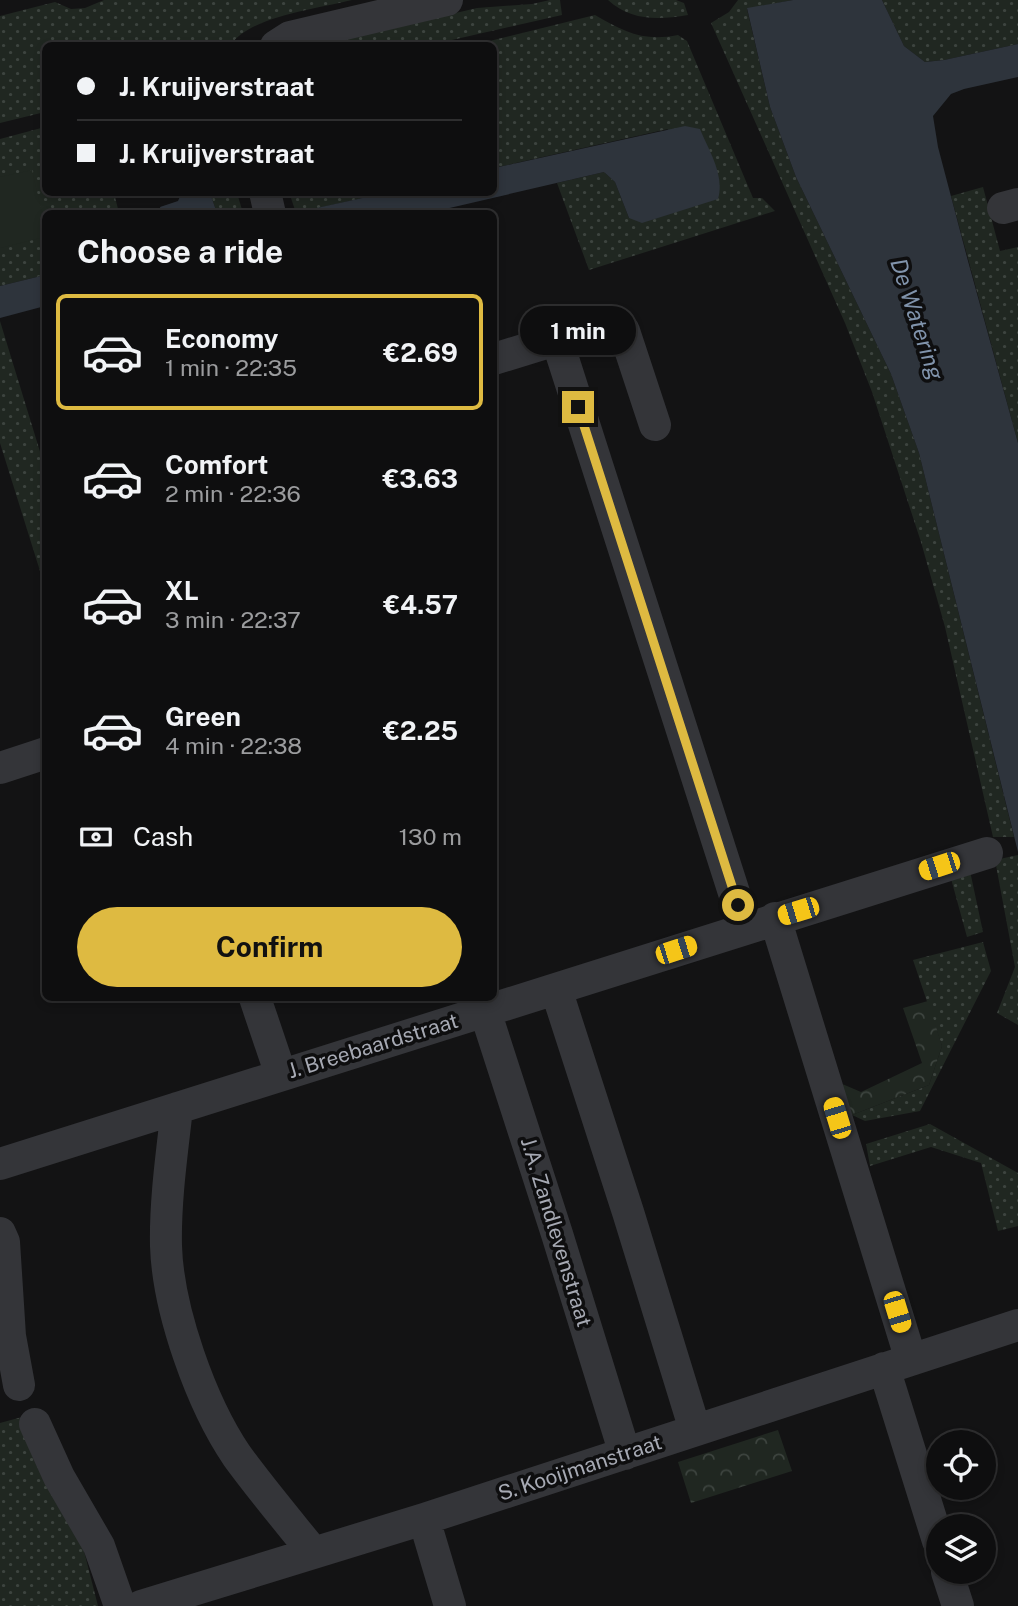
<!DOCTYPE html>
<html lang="en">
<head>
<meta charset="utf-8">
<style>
	:root { --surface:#0e0e0f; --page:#1c1c1d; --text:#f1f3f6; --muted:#9b9c9e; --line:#2e2e2f; --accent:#deba41 }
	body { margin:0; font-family:"Public Sans",sans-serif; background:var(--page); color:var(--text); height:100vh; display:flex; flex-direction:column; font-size:26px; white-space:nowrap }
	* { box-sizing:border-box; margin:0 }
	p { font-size:23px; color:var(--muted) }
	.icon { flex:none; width:38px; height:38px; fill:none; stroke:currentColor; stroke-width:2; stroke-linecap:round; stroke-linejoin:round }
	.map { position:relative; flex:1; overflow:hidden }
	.side { position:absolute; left:42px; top:210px; width:455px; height:791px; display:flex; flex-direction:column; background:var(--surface); border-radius:10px; box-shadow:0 4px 10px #0003,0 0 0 2px var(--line) }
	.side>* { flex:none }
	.top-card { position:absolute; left:42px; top:42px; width:455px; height:154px; border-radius:10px; box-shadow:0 4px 10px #0003,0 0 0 2px var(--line); display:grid; align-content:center; height:154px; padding:0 35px; background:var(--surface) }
	.buttons { position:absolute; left:926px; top:1430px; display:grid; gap:14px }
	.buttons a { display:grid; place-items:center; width:70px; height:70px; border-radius:50%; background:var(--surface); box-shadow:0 4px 10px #0003,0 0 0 2px var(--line); font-size:35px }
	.end { position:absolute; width:32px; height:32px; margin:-16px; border:9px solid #deba41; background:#111; box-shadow:0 0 0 4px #111 }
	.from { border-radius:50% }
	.bubble { position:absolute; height:49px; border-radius:24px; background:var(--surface); box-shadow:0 4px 10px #0003,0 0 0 2px var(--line); font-size:23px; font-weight:700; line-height:49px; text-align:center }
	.car { position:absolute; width:21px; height:42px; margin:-21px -10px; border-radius:9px; box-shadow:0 0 5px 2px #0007; background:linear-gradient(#f5c518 24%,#345 0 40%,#f5c518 0 76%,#345 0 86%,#f5c518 0) }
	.top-card b { display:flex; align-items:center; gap:24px; height:66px; font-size:26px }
	.top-card b+b { border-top:2px solid var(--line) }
	.top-card i { width:18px; height:18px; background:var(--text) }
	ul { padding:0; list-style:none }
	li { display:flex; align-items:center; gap:21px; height:116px; margin:0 14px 10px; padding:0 21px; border:4px solid transparent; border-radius:10px }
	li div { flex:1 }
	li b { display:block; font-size:26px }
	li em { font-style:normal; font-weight:700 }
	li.active { border-color:var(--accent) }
	li>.icon { width:63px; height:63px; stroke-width:1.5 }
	h2 { padding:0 35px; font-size:32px; line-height:84px }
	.pay { display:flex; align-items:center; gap:18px; height:77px; padding:0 35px; font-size:26px }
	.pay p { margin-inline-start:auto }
	.action { display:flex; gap:14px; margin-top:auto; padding:14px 35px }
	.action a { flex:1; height:80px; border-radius:42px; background:var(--accent); color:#111; font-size:28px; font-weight:700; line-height:80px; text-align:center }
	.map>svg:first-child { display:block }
	.grass { fill:url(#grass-dots) }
	.forest { fill:url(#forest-crowns) }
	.pitch { fill:#202721 }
	.water { fill:#2e343c }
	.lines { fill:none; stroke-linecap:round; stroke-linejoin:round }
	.minor { stroke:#343539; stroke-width:32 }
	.route { stroke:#deba41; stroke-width:9 }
	.labels { text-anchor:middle; stroke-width:7; stroke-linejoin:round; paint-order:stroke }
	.street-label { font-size:21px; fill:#a6a9b3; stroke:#0e0e0f }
	.water-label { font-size:23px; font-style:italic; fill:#8093ab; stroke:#0e0e0f }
</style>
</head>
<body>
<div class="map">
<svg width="1018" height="1606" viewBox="0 0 1018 1606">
	<defs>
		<pattern id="grass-dots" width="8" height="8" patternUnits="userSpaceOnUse" patternTransform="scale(1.75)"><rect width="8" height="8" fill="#202721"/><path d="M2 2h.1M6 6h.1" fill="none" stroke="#3d443f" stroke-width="1.8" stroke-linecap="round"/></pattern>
		<pattern id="forest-crowns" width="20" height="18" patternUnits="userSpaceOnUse" patternTransform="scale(1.75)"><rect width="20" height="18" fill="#202721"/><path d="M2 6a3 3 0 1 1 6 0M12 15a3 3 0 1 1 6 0" fill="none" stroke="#3d443f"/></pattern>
	</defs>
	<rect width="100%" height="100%" fill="#131314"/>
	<path class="grass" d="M104,0H352C320,8 248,17 231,45L46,46L45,112L0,123V16L55,2L71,9L85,8Z
		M550,0H560L562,15L430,45L314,46L477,8L532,4Z
		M608,0H676L684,3L688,15C658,20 631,21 608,0Z
		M738,0H793L747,9L770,107L796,177L891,374L919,453L1014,837H993L945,627L921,542L872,392L845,323L711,23L729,12Z
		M882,0H1018V44L944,60L925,62L904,46Z
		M595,15C624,32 644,42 678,35L687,41L753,198H762L775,211L589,270L557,183L604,172L615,182L629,218L668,129L494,168V46H469Z
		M45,127L46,192L114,193L119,213L46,214L45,275L0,286V139Z
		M983,187L1000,251L1018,247V443L951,196Z
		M289,192L385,193L296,213Z
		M210,193H237L243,213H217Z
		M0,321L45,468V587L0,443Z
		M1018,855V1025L997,1013L1015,967L995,860Z
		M970,871L983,932L967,937L950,875Z
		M983,942L991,971L920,1111L865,1121L852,1115L929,1085L942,1046L913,960Z
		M930,1124L1018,1173V1226L998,1231L981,1163L931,1147L870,1166L866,1144Z
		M22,1417L83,1547L98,1606H0V1423Z"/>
	<path class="forest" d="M928,1001L942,1046L929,1085L852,1115L840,1083L861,1092L922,1063L903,1008Z
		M778,1430L792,1471L691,1503L678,1462Z"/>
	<path class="pitch" d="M32,170L45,226V237L0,248V177Z"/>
	<path class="water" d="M793,0H882L904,46L925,62L944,60L1018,44V77L964,89L951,94L933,116L938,147L968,261L1018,443V852L919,453L891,374L796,177L770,107L747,8Z
		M685,126L700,129C709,151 725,175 718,199L642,223L629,218L615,182L604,172L428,213H294L385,193L494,192V168Z
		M182,192L210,193L217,213H151L161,211L160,207L178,201Z
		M45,275V306L0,318V286Z"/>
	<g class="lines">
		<path class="minor" d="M276,46L290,37L447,0
			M265,192L270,214
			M1003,208L1018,204
			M557,340L745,927
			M494,359L614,322L624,331L655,425
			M0,768L46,753
			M775,918L911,1360
			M556,989L628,1212L695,1430
			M255,998L281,1075
			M485,1011L557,1234L625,1454
			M177,1108C172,1153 165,1200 166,1246C168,1310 201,1403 237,1456C261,1489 288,1521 313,1552
			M0,1164L987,853
			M0,1233L4,1242L10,1336L19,1385
			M884,1368L938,1541
			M35,1424L59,1477L99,1546L120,1606
			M424,1519L450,1606
			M947,1572L958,1606
			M141,1606L424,1519L1018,1325"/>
	</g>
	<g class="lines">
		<path class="route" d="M578,407L738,905"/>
	</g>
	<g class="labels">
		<g class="street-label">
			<text transform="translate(373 1046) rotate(-17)" y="7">J. Breebaardstraat</text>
			<text transform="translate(556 1232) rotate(73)" y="7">J.A. Zandlevenstraat</text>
			<text transform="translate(580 1468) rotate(-18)" y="7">S. Kooijmanstraat</text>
		</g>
		<g class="water-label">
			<text transform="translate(917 319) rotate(72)" y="8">De Watering</text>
		</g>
	</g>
</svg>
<div class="buttons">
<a><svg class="icon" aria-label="locate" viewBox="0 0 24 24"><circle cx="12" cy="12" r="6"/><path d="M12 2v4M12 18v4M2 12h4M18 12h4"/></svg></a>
<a><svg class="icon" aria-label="layers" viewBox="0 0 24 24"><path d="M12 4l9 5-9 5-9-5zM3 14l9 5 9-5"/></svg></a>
</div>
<i class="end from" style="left:738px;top:905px"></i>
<i class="end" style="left:578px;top:407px"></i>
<div class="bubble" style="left:520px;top:306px;width:116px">1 min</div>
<i class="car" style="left:939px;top:866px;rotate:252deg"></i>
<i class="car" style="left:798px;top:911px;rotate:253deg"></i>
<i class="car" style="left:676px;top:950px;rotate:72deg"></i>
<i class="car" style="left:837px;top:1118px;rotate:343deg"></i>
<i class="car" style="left:897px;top:1312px;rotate:163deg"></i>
<div class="top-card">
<b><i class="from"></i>J. Kruijverstraat</b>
<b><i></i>J. Kruijverstraat</b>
</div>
<section class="side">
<h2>Choose a ride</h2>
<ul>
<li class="active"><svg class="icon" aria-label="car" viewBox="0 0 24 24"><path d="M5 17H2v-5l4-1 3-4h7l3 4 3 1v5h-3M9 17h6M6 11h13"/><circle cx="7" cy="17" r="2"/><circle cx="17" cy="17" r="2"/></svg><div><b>Economy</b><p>1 min · 22:35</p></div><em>€2.69</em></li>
<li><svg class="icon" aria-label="car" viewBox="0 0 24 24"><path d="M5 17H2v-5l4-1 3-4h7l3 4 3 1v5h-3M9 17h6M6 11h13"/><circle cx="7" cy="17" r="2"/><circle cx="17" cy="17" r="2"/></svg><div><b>Comfort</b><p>2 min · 22:36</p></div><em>€3.63</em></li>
<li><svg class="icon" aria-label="car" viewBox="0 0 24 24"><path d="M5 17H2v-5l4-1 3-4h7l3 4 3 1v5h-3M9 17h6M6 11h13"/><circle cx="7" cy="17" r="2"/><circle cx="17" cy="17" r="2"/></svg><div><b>XL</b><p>3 min · 22:37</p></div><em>€4.57</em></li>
<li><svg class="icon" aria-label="car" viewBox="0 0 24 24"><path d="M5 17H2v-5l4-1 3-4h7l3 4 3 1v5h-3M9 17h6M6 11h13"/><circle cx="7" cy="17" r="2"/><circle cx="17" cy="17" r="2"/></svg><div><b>Green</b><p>4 min · 22:38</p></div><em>€2.25</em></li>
</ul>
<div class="pay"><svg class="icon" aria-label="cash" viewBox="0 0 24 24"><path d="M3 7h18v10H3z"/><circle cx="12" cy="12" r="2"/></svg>Cash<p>130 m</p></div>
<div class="action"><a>Confirm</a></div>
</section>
</div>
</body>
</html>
